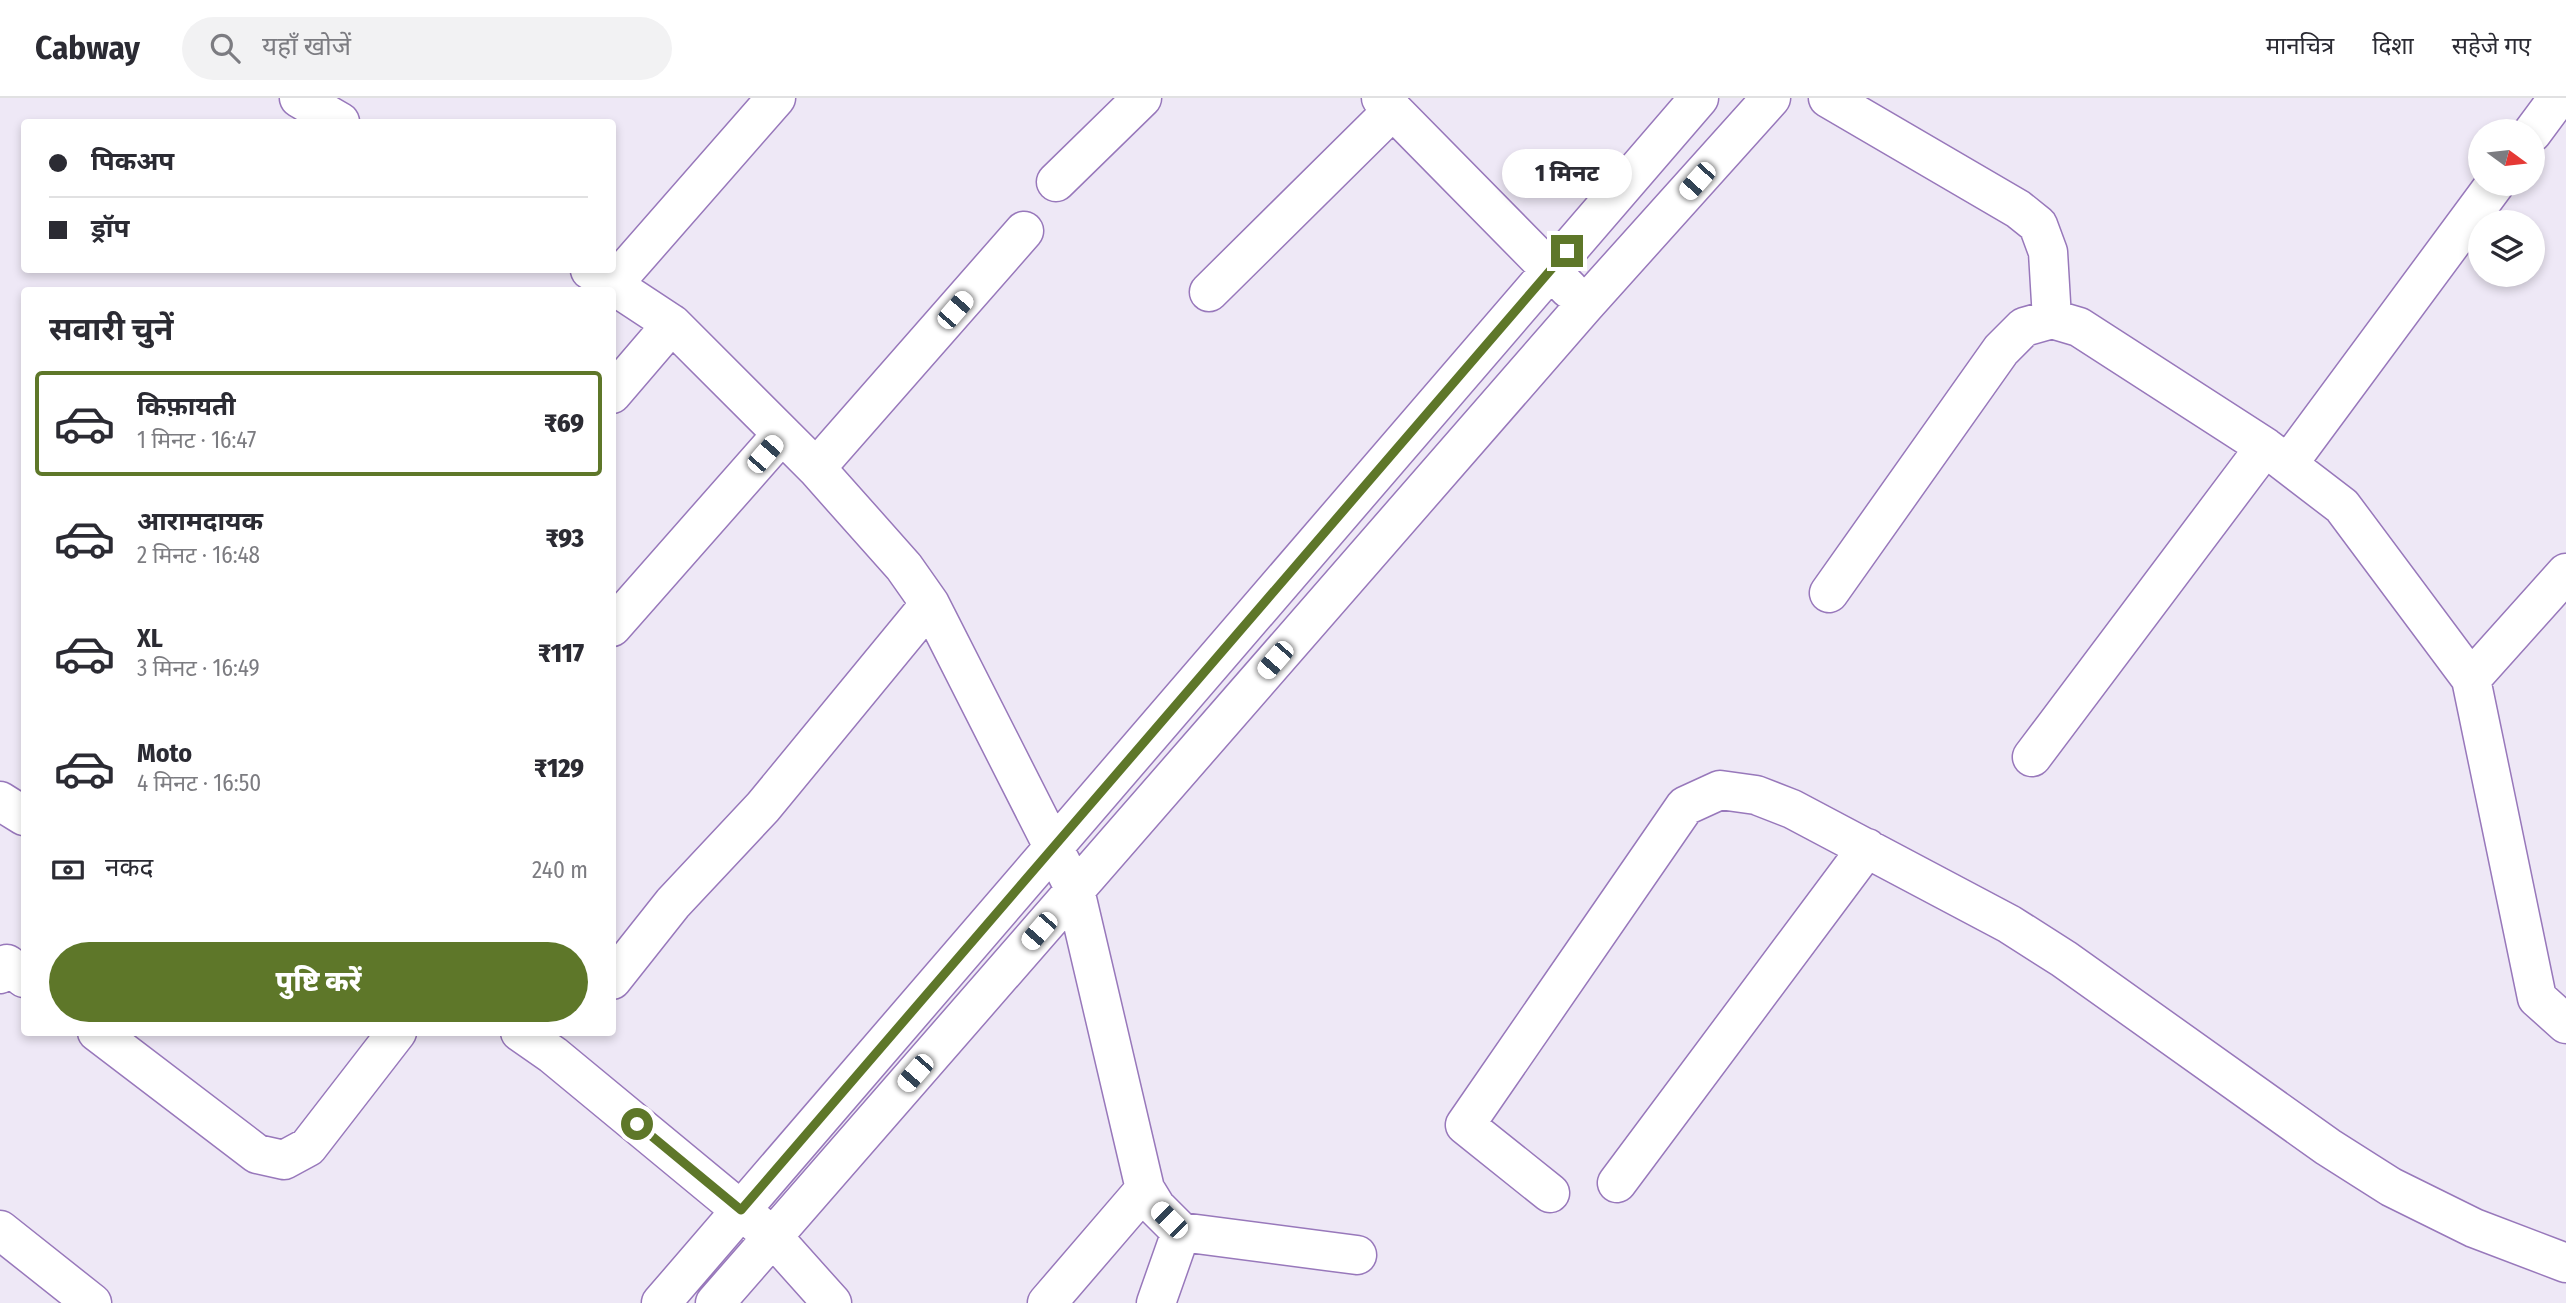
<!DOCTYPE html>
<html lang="hi">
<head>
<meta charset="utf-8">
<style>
	:root { --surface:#fff; --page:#f2f2f3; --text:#2b2b33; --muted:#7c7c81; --line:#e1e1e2; --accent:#5e7729 }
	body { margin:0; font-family:"Fira Sans Condensed","Noto Sans Devanagari",sans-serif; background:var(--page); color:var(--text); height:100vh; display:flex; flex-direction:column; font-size:26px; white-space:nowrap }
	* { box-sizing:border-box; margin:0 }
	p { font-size:23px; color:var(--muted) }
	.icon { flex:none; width:38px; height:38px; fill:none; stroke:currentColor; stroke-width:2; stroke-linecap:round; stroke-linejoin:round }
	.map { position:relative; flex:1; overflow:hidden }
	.drawer { position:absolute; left:21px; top:189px; width:595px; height:749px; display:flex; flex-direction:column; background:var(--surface); border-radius:7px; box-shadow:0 4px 10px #0003 }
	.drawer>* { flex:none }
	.top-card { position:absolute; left:21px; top:21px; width:595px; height:154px; border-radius:7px; box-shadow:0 4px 10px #0003; display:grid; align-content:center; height:154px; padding:0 28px; background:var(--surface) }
	.needle { width:46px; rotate:105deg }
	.tools { position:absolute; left:2468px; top:21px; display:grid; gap:14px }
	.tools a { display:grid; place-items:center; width:77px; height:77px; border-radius:50%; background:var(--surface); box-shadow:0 4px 10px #0003; font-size:35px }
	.end { position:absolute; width:32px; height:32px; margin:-16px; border:9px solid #5e7729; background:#fff; box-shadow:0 0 0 4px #fff }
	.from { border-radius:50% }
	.bubble { position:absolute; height:49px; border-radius:24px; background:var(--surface); box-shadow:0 4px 10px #0003; font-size:23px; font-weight:800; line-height:49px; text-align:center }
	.car { position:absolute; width:21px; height:42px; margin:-21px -10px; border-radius:9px; box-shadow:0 0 5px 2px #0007; background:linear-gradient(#fff 24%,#345 0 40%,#fff 0 76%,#345 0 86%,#fff 0) }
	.top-card b { display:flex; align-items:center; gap:24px; height:66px; font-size:26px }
	.top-card b+b { border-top:2px solid var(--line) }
	.top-card i { width:18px; height:18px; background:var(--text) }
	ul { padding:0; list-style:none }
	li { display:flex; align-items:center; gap:21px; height:105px; margin:0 14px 10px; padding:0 14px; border:4px solid transparent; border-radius:7px }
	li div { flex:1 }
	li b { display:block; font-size:26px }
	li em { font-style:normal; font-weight:800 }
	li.active { border-color:var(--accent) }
	li>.icon { width:63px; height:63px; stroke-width:1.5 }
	h2 { padding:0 28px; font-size:32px; line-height:84px }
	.pay { display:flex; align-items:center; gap:18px; height:77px; padding:0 28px; font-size:26px }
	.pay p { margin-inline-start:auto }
	.cta { display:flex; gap:14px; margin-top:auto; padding:14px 28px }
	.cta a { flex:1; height:80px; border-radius:42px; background:var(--accent); color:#fff; font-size:28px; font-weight:800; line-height:80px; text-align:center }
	header { display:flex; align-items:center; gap:42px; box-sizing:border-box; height:98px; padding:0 35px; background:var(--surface); border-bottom:2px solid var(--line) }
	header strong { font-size:33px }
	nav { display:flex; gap:38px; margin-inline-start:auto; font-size:24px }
	.search { width:490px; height:63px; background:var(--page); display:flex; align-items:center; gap:18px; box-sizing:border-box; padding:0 24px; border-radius:38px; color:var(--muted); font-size:26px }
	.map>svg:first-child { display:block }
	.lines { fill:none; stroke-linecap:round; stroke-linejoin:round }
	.minor-casing { stroke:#9878bb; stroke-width:41 }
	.minor { stroke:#fff; stroke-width:38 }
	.route { stroke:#5e7729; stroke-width:9 }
</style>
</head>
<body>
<header>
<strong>Cabway</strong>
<div class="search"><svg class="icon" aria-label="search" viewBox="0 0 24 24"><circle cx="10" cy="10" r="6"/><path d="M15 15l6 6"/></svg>यहाँ खोजें</div>
<nav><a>मानचित्र</a><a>दिशा</a><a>सहेजे गए</a></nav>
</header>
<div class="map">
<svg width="2566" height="1205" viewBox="0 0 2566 1205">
	<rect width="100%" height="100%" fill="#eee8f6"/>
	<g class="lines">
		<g class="minor-casing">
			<path id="minor" d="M299,0L340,24
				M1381,0L1569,191
				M1828,0L2018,111L2038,127L2048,154L2052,221
				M2532,35L2558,0
				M1056,84L1142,0
				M590,172L672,226L816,370L904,469L930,506L1075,792L1145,1091L1156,1109L1181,1134L1156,1205
				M614,185L776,0
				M1209,194L1393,12
				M612,296L672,226
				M2288,366L2495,86
				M816,370L1024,133
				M1829,495L2001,252L2024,229L2052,221L2079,229L2265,349L2342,408L2471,581L2537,900L2566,926
				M612,529L782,336
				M2471,581L2566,475
				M2032,659L2265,349
				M0,703L24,718
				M0,876L7,866L24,880
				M612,882L673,805L763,709L930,506
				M97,934L257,1056L284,1062L308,1049L397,934
				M520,934L553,957L772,1138L832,1205
				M1617,1085L1867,750
				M1550,1095L1465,1027L1685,708L1720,692L1756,697L1792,711L2009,826L2064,861L2328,1049L2391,1089L2474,1130L2566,1165
				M0,1132L92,1205
				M1181,1134L1357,1157
				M661,1205L1699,0
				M715,1205L1585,207L1771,0
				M1047,1205L1145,1091"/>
		</g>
		<use href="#minor" class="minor"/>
	</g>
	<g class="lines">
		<path class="route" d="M637,1026L741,1112L1567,153"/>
	</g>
</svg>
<div class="tools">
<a><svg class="needle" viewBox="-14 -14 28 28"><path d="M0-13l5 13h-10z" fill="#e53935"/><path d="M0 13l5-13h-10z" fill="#7c7c81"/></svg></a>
<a><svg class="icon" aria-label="layers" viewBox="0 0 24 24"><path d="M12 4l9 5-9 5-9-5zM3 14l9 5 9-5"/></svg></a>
</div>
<i class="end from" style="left:637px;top:1026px"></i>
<i class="end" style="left:1567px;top:153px"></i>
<div class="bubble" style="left:1502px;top:51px;width:130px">1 मिनट</div>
<i class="car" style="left:1697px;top:83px;rotate:222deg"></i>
<i class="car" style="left:955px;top:212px;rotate:41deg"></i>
<i class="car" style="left:765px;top:356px;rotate:41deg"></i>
<i class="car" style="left:1275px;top:562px;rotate:221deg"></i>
<i class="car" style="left:1039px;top:833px;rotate:221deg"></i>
<i class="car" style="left:915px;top:975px;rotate:221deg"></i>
<i class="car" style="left:1169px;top:1122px;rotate:315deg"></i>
<div class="top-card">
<b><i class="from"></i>पिकअप</b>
<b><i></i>ड्रॉप</b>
</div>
<section class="drawer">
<h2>सवारी चुनें</h2>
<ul>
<li class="active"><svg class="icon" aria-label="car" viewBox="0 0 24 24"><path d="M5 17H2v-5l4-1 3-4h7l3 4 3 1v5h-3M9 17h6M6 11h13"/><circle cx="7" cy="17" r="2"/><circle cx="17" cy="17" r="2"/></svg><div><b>किफ़ायती</b><p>1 मिनट · 16:47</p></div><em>₹69</em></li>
<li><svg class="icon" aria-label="car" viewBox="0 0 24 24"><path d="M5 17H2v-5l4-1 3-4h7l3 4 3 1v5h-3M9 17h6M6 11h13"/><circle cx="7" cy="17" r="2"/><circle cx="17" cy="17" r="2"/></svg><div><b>आरामदायक</b><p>2 मिनट · 16:48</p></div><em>₹93</em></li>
<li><svg class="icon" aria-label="car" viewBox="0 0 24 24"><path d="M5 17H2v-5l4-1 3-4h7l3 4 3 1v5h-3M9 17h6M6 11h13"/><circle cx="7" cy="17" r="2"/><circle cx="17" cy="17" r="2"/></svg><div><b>XL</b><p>3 मिनट · 16:49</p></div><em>₹117</em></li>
<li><svg class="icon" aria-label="car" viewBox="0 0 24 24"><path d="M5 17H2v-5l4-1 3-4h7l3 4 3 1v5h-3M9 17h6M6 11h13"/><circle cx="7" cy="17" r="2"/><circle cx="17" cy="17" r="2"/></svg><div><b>Moto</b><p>4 मिनट · 16:50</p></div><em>₹129</em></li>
</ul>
<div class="pay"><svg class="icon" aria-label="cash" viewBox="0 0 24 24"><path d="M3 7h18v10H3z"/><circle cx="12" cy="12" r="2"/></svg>नकद<p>240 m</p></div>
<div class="cta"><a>पुष्टि करें</a></div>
</section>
</div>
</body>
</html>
